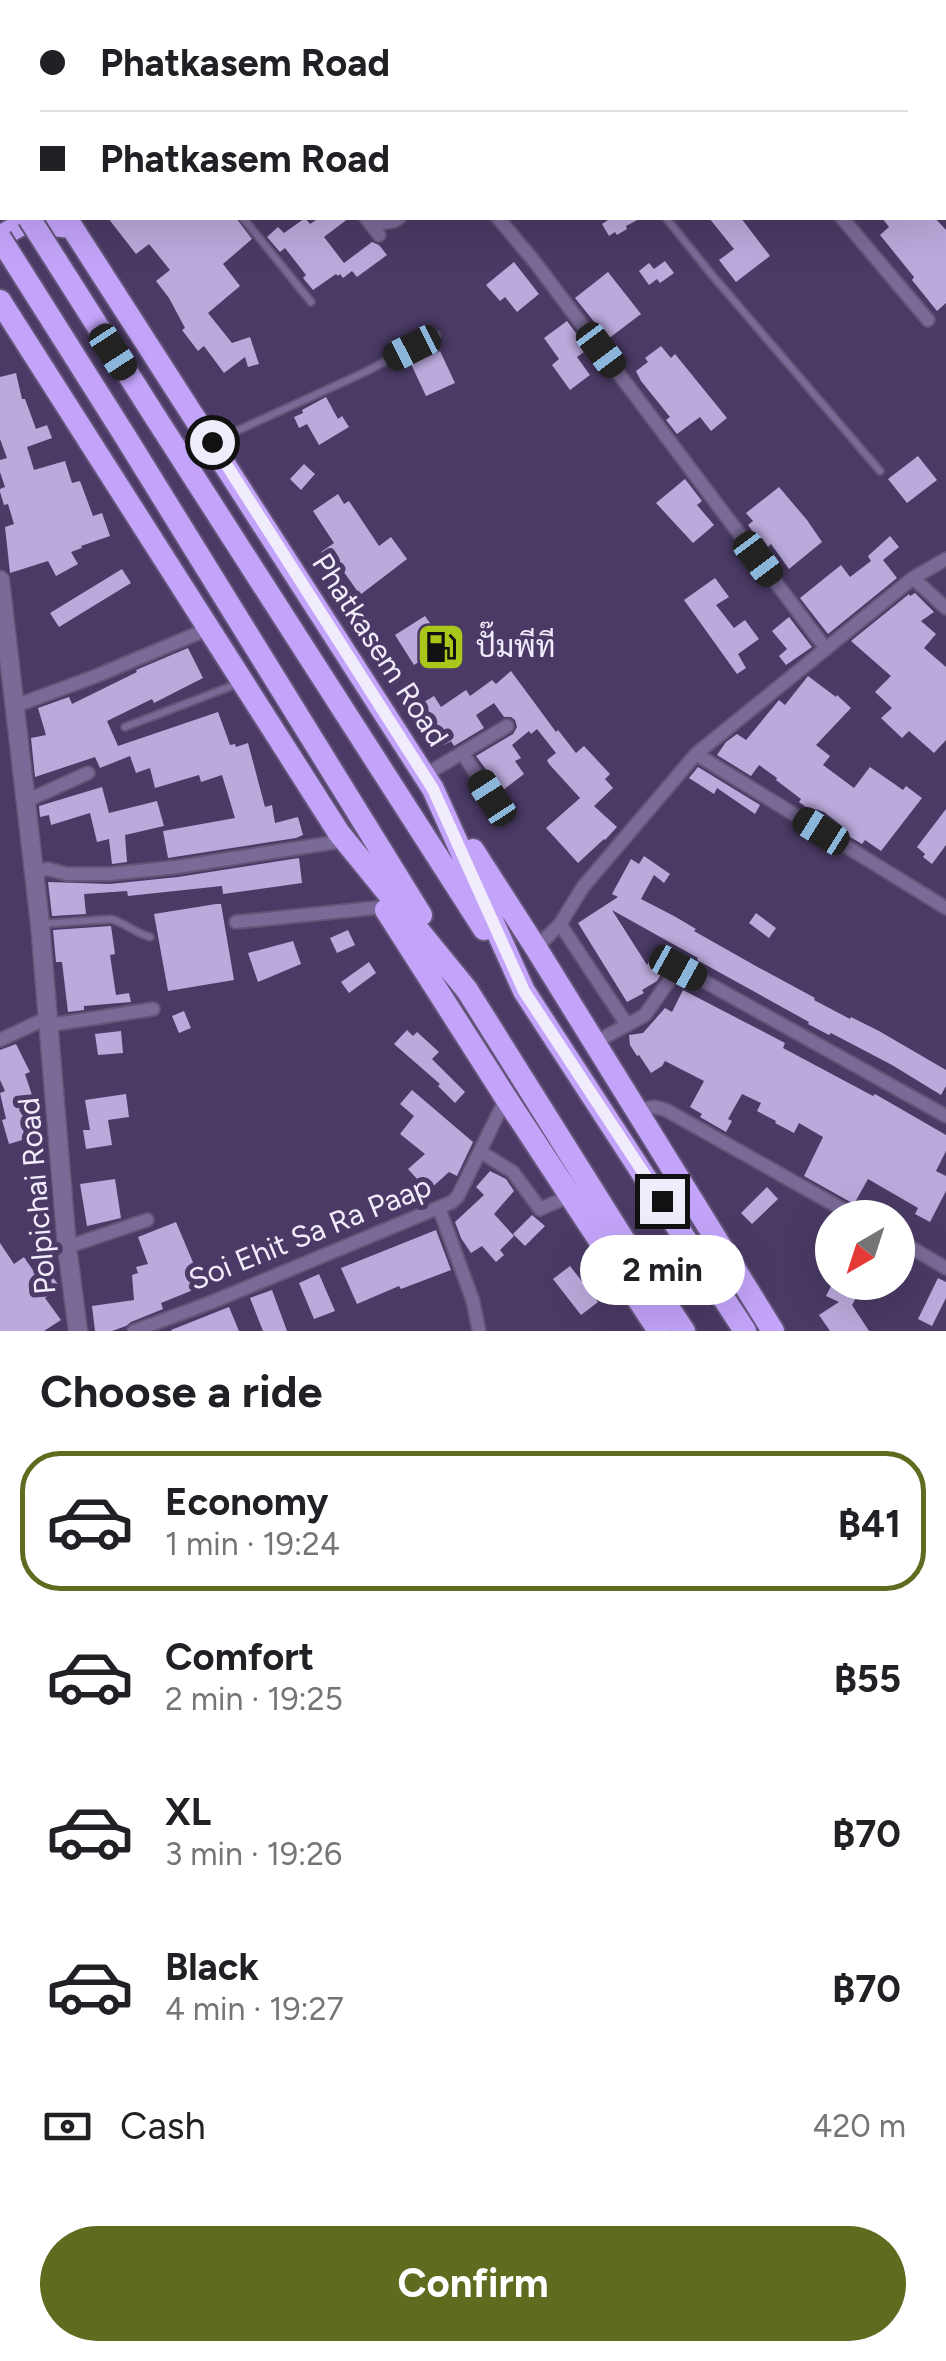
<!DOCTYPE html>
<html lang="en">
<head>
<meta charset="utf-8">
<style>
	:root { --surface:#fff; --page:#f6f6f6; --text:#202124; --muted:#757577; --line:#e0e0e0; --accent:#5e6c20 }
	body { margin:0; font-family:Figtree,Sarabun,sans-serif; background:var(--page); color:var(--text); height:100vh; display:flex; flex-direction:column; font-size:38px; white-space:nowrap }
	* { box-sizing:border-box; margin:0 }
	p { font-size:32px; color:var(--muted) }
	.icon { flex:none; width:55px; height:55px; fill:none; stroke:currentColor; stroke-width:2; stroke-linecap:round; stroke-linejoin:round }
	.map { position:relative; height:1331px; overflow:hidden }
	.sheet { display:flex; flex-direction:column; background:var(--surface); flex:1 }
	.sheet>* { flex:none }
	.top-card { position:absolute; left:0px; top:0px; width:948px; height:220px; box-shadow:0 10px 40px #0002; display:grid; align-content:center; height:220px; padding:0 40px; background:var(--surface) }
	.needle { width:65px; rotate:219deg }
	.controls { position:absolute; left:815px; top:1200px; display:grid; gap:20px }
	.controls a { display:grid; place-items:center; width:100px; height:100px; border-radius:50%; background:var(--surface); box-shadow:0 10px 40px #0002; font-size:50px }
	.end { position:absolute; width:45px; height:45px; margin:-22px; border:12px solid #f1ecfc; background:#111; box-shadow:0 0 0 5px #111 }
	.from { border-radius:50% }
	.bubble { position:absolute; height:70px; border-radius:35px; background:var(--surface); box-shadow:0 10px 40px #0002; font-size:32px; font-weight:700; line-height:70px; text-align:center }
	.car { position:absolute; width:30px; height:60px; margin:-30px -15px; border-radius:12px; box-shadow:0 0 8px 2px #0007; background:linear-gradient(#222 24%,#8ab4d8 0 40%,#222 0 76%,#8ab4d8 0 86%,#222 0) }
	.top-card b { display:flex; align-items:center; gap:35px; height:95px; font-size:38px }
	.top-card b+b { border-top:2px solid var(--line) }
	.top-card i { width:25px; height:25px; background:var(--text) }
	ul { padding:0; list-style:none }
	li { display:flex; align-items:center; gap:30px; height:140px; margin:0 20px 15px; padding:0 20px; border:5px solid transparent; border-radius:40px }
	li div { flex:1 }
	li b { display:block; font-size:38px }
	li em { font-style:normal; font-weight:700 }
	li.active { border-color:var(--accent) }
	li>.icon { width:90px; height:90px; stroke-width:1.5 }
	h2 { padding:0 40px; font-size:45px; line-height:120px }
	.pay { display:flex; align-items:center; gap:25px; height:110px; padding:0 40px; font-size:38px }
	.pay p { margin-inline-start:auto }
	.primary-button { display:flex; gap:20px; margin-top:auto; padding:20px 40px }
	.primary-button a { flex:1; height:115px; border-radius:60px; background:var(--accent); color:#fff; font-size:40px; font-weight:700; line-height:115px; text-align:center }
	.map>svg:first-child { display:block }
	.building { fill:#baa9db }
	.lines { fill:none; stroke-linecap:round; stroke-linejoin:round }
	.lane-casing { stroke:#625577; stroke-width:10 }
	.street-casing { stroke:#625577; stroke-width:16 }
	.secondary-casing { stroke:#625577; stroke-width:21 }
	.highway-casing { stroke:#625577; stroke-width:26 }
	.lane { stroke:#7a6a98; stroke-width:6 }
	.street { stroke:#7a6a98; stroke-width:12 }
	.secondary { stroke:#7a6a98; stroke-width:18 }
	.highway { stroke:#c3a4fa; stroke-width:22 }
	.highway-bridge-casing { stroke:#625577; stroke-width:26; stroke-linecap:butt }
	.highway-bridge { stroke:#c3a4fa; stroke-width:22 }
	.route { stroke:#f1ecfc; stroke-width:12 }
	.labels { text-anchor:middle; stroke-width:10; stroke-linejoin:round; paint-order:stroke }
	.poi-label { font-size:30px; fill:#f1ecfc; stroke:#4a3a65; text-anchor:start }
	.street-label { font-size:30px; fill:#f1ecfc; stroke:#4a3a65 }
</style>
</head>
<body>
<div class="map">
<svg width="946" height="1331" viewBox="0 0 946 1331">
	<rect width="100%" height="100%" fill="#4a3a65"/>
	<path class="building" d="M108,218H236L252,239L223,264L240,286L208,313L232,343L250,337L259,364L248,367L245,357L224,373L204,346L198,351L182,330L185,328L169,298L156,281L170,270L149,244L136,254Z
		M305,218L310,224L319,218H349L324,237L344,263L372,242L379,245L387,255L357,277L352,271L343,278L340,274L338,276L336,274L313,290L303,278L306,275L285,248L280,252L267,237L278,227L284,233Z
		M611,218H641L626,226L627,229L617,235L615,232L609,236L602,224Z
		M709,218H741L770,256L736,282L719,260L734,249Z
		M882,218H935L946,230V303L937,311L912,280L914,277L880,235L889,227Z
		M665,261L674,273L660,283L657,279L649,285L639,271L649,263L654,269Z
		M514,262L539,294L517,312L505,297L500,301L486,285Z
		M608,272L641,314L608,339L575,298Z
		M567,321L579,337L576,340L584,352L577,357L590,375L570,390L552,365L559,359L544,338Z
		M661,346L671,358L675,354L727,418L711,431L700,417L677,434L666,420L670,417L641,381L636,371L648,362L645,358Z
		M440,351L455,383L426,396L411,364Z
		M16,373L22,399H25L36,429L47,425L52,438L27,447L34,470L65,461L72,483L80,481L93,516L102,513L110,536L81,546L82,548L71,552L78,564L56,576L48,561L10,573L5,527L14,524L8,504L4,505L0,492V489L5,487L0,472V460L7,458L0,439V377Z
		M326,397L338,419L342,416L349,427L319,445L307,424L299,428L294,417L303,413L302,410Z
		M918,456L937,480L907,503L888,479Z
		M304,464L315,474L301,490L290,479Z
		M685,479L702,501L697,505L714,525L693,543L656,503Z
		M779,487L807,520L822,542L789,569L771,544L768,547L762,538L759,540L748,525L753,521L746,513Z
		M338,494L344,504L349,501L379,546L391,537L407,559L360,595L337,562L330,567L321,552L334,543L313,511Z
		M890,536L899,547L883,560L897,578L828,634L800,598L841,565L850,577L871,561L868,556Z
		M122,569L131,583L59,627L50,613Z
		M715,578L729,597L716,605L734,628L745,620L759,639L738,654L746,668L737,674L684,600Z
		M915,593L934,612L921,621L936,634L924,648L946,667V740L934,753L909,731L902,738L881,718L892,708L875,692L891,676L851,641L909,594L910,596Z
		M425,616L445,645L414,665L395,635Z
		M789,617L812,647L786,665L779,656L787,649L772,631Z
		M188,648L203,678L154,703L152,699L107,721L118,746L218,712L230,745L235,744L236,747L248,743L265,807L272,805L275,823L298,817L303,835L296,838L168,858L163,831L235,818L222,775L201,782L199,775L155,788L150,768L136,773L130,756L100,768L95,757L35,777L31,738L46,735L38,708L69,697L72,704L137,672L136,670Z
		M511,671L556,732L558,730L576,753L584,746L610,774L605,779L613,788L594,806L617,827L605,840L604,839L578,863L546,828L580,798L549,764L547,760L556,753L537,729L531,734L529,731L512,745L521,758L515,761L524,774L502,791L476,756L513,734L517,727L515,720L511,717H504L494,703L476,715L484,728L454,746L451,741L444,745L419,705L434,696L441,707L466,690L470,696L492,680L496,684Z
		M808,676L836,697L837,695L851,708L816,745L830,756L823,765L854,788L870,767L903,790L906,786L922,798L881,851L865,840L862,844L850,837L845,833L847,830L824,812L815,809L813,812L799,802L801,799L776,780L777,778L759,765L751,776L717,755L726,742L737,734L746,740L779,700L785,705Z
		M698,767L760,805L755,814L717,788L714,794L689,778Z
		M102,787L109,813L157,801L164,826L125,835L127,862L112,864L109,839L97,842L90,813L51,825L49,815L40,817L39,806Z
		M946,809V845L932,864L923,857L925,854L917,847Z
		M644,856L670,874L664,883L654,875L641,899L674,916L696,929L694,931L754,965L815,998L814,1000L850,1019L851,1017L879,1031L946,1070V1086L941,1095L892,1065L831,1033L829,1035L808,1024L809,1022L697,960L698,958L612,910L647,965L650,960L664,970L657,981L642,990L644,993L627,1002L578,923L618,897L612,894L631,859L639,864Z
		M299,858L302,883L223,894L222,886L128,896L127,891L84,894L86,914L52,916L48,882L110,884L178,877Z
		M216,904H221L234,980L168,991L154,914Z
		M756,913L776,928L769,938L749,923Z
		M111,926L115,954L110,955L116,995L129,993L131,1002L84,1006V1010L68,1012L62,962H56L53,930Z
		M348,930L355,945L337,953L330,938Z
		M293,941L301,964L258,982L248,953Z
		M369,962L376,973L349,993L341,982Z
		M683,990L785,1043L783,1048L873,1096L875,1094L946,1135V1151L936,1171L946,1176V1191L930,1222L915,1214L918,1208L868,1179L854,1204L804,1176L823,1137L799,1123L794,1133L775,1123L776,1121L757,1111L761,1103L742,1094L728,1119L732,1121L726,1132L700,1117L702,1114L690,1107L704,1081L665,1061L662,1066L651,1073L639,1055L637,1056L630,1045L629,1035L643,1033L665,1008L672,1012Z
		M184,1011L191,1028L179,1033L172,1016Z
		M407,1030L413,1036L417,1032L439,1052L432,1059L465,1092L455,1103L438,1086L440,1084L394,1044Z
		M121,1031L123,1053L98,1055L95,1034Z
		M16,1044L30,1072L25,1074L36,1107L31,1108L39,1135L9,1144L2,1120L6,1119L0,1093L5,1091L0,1080V1050Z
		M412,1090L473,1142L457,1176L449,1172L428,1191L408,1169L425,1154L400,1134L414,1116L400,1104Z
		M126,1094L129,1117L108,1120L112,1145L86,1149L83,1130H90L85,1100Z
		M490,1171L506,1179L514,1191L494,1214L514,1236L500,1250L504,1255L496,1262L482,1246L471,1253L461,1238L455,1222L484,1195L476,1187Z
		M115,1179L121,1218L87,1226L80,1184Z
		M767,1187L778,1199L752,1224L741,1213Z
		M532,1215L545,1226L525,1246L513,1234Z
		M176,1222L203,1286L161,1303L163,1309L131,1322L126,1326L112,1331H95L92,1306L134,1300L132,1275L138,1273L136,1267L148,1264L138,1237Z
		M436,1230L451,1270L401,1289L399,1286L357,1304L341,1268Z
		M0,1243L14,1264L24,1257L39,1279L49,1272L60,1287L45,1298L61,1320L44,1331H0Z
		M570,1266L598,1302L581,1315L553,1279Z
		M319,1274L335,1311L314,1319L299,1283Z
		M938,1278L946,1282V1298L932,1326L918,1319Z
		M833,1282H865L852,1305L869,1331H830L819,1315L839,1302L826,1296Z
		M272,1290L287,1331H263L250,1298Z
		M229,1307L239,1331H172L171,1330Z"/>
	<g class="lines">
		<g class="lane-casing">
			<path id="lane" d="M85,0L86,2
				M519,0L521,2
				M0,11L2,12
				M243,218L311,302
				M666,218L712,275L880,471
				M217,440L363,373L437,335
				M125,727L237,684
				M41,924L111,919C125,923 135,933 150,937"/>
		</g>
		<g class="street-casing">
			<path id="street" d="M663,0L665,2
				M815,0L817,2
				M945,114H946
				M945,157L946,158
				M366,218L379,235
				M498,218L534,261L826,649
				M842,218L928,320
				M372,225L394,221L399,218
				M913,578L946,608
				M15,706L96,676L208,629
				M463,754L492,798
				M696,754L946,908
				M425,775L507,726
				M26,801L88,773
				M34,871L48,869L67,874H109L177,867L343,841
				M236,922L384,907
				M560,924L627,1025
				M536,948L560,924L583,887L696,754L913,578L946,559
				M659,956L946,1116
				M50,1025L153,1009
				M0,1040L49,1017
				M594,1043L645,1015L678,968
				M637,1110L655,1107L666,1110L858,1218
				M481,1152L513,1172L540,1209L570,1196
				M439,1208L473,1301L479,1331
				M898,1240L946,1268
				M67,1247L147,1220
				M134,1331L212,1302L452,1202L458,1196L506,1098"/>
		</g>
		<g class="secondary-casing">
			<path id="secondary" d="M0,580L40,924L67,1247L78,1331"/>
		</g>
		<g class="highway-casing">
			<path id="highway" d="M259,2L264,0
				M327,2L332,0
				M0,60L2,61
				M0,108L2,112
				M0,142L2,141
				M0,172L2,176
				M66,218L433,789L524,991L745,1331
				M0,241L1,236L26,222L71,227
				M0,301L339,833L467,990L632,1253L684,1331
				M156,418L484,929
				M125,436L421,915
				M473,850L536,948L773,1331
				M386,910L506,1098L659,1331"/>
		</g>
		<use href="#lane" class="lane"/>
		<use href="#street" class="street"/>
		<use href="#secondary" class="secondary"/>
		<use href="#highway" class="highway"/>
		<g class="highway-bridge-casing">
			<path id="highway-bridge" d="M29,218L156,418
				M0,238L125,436"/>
		</g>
		<use href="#highway-bridge" class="highway-bridge"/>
	</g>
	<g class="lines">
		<path class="route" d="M212,442L433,789L524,991L662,1201"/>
	</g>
	<defs>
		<g id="fuel-square" transform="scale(2.5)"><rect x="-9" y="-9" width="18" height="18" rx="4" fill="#a9c71b" stroke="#4a3a65"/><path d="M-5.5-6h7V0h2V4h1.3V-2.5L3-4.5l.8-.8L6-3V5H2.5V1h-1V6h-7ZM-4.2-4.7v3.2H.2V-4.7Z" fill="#111"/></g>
	</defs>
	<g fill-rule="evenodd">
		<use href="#fuel-square" x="441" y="647"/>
	</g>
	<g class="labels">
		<g class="poi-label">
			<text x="476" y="657">ปั๊มพีที</text>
		</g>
		<g class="street-label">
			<text transform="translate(380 650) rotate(57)" y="10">Phatkasem Road</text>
			<text transform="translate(37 1196) rotate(-95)" y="10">Polpichai Road</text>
			<text transform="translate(310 1233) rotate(-22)" y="10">Soi Ehit Sa Ra Paap</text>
		</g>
	</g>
</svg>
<div class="controls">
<a><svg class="needle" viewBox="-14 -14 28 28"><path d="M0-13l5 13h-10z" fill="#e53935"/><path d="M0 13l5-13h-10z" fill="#757577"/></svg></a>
</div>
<i class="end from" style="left:212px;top:442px"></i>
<i class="end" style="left:662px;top:1201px"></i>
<div class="bubble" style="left:580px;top:1235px;width:165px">2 min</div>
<i class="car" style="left:412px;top:348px;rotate:243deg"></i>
<i class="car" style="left:601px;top:350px;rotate:143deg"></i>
<i class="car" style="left:113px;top:352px;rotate:147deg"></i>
<i class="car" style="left:758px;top:559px;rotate:143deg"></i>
<i class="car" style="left:492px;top:798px;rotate:327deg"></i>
<i class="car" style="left:821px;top:831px;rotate:302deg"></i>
<i class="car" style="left:678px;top:968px;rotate:119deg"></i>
<div class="top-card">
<b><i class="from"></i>Phatkasem Road</b>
<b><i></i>Phatkasem Road</b>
</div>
</div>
<section class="sheet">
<h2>Choose a ride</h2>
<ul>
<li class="active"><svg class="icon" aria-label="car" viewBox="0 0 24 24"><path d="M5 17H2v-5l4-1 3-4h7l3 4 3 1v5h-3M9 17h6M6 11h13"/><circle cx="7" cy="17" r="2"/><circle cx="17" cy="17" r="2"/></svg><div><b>Economy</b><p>1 min · 19:24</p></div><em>฿41</em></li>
<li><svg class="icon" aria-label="car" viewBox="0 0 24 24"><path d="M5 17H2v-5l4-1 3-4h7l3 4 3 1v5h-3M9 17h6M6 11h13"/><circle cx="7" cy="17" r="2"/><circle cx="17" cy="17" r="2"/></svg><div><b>Comfort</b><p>2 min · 19:25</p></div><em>฿55</em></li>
<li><svg class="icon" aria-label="car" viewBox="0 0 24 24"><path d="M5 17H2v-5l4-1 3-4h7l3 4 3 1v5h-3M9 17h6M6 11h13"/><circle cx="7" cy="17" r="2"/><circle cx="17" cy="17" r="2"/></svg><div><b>XL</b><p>3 min · 19:26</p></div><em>฿70</em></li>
<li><svg class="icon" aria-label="car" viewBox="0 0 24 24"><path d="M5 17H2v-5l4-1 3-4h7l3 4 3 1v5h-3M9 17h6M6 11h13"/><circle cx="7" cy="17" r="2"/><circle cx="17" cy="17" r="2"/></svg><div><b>Black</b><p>4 min · 19:27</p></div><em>฿70</em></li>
</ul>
<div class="pay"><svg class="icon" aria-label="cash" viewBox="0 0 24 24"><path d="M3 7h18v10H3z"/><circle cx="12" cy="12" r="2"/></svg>Cash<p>420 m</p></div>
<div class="primary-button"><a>Confirm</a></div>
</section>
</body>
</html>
